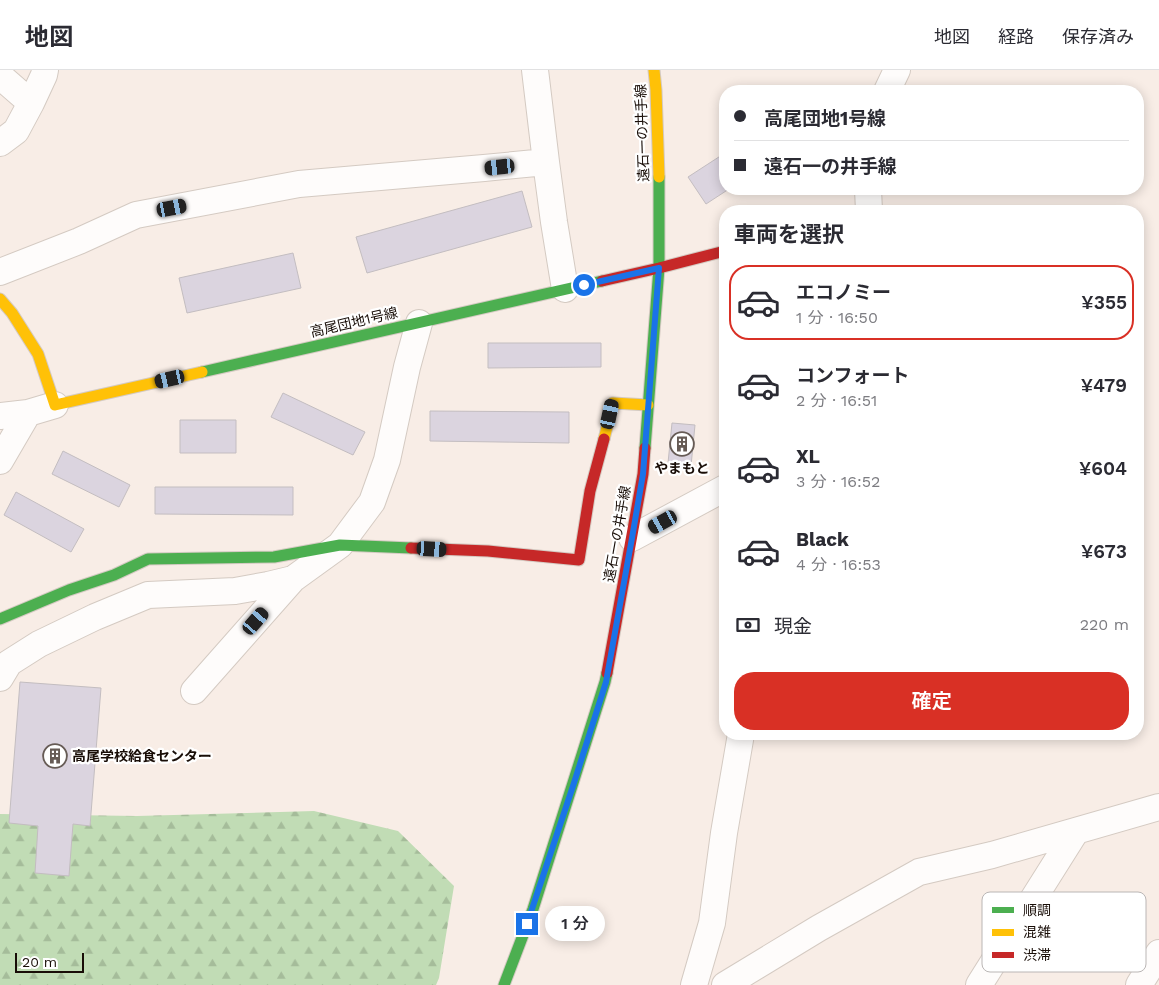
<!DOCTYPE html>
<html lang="ja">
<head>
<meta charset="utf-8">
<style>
	:root { --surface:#fff; --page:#f2f2f3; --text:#2b2b33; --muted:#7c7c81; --line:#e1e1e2; --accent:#d93025 }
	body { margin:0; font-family:"Work Sans","Noto Sans JP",sans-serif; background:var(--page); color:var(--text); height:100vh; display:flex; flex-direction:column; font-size:19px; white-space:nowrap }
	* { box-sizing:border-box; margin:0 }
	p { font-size:16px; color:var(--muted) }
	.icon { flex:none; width:28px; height:28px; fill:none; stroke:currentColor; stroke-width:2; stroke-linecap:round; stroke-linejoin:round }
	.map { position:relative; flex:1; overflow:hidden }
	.side { position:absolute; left:719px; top:135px; width:425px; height:535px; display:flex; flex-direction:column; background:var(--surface); border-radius:20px; box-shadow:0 2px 12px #0003 }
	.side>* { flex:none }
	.banner { position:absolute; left:719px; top:15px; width:425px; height:110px; border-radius:20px; box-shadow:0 2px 12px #0003; display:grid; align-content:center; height:110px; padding:0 15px; background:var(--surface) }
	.scale { position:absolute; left:15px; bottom:12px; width:69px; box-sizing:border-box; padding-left:5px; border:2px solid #180d07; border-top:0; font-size:14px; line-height:18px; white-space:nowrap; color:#180d07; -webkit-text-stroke:4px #fff; paint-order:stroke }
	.end { position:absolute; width:22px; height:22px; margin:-11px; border:6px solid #1a73e8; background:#fff; box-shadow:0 0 0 2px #fff }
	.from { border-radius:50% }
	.bubble { position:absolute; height:35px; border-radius:18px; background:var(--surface); box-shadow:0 2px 12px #0003; font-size:16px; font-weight:600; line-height:35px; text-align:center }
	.car { position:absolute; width:15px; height:30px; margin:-15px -8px; border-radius:6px; box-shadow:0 0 4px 1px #0007; background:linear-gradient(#222 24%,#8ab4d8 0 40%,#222 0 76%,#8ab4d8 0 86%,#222 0) }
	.banner b { display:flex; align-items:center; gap:18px; height:48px; font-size:19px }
	.banner b+b { border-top:1px solid var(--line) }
	.banner i { width:12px; height:12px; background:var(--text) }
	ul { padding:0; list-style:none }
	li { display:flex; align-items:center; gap:15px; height:75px; margin:0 10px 8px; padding:0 5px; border:2px solid transparent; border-radius:20px }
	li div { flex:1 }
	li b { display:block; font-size:19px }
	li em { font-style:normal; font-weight:600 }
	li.current { border-color:var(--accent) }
	li>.icon { width:45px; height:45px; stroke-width:1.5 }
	h2 { padding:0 15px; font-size:22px; line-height:60px }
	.pay { display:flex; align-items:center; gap:12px; height:55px; padding:0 15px; font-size:19px }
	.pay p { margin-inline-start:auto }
	.button { display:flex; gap:10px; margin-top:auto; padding:10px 15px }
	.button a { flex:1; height:58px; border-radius:20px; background:var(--accent); color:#fff; font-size:20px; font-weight:600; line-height:58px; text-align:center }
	header { display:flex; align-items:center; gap:30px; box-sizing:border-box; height:70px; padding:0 25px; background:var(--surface); border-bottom:1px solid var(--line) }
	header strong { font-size:24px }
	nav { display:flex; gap:28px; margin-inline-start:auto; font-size:18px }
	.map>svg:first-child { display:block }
	.forest { fill:url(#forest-firs) }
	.building { fill:#dbd4df; stroke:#c3bdc0 }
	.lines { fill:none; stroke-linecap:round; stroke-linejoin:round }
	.street-casing { stroke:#d4cac2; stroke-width:28 }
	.fast-casing { stroke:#d4cac2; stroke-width:13 }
	.slow-casing { stroke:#d4cac2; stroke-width:13 }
	.jam-casing { stroke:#d4cac2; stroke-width:13 }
	.street { stroke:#fefcfb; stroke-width:26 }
	.fast { stroke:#4caf50; stroke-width:11 }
	.slow { stroke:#ffc107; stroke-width:11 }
	.jam { stroke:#c62828; stroke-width:11 }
	.route { stroke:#1a73e8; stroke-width:6 }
	.labels { text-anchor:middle; stroke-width:4.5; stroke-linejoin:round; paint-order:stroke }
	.street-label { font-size:14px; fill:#180d07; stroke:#fff }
	.poi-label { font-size:14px; font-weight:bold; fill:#180d07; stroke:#fff }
	.key { fill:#fff; stroke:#bab6b5; stroke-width:1 }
	.key-label { font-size:14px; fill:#180d07 }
</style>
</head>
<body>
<header>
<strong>地図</strong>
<nav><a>地図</a><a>経路</a><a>保存済み</a></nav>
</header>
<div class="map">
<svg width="1159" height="915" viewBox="0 0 1159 915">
	<defs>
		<pattern id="forest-firs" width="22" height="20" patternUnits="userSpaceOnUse" patternTransform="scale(1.25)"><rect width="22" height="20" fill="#c1dcb5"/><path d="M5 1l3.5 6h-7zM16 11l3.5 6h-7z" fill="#a5bc9a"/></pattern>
	</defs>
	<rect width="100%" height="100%" fill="#f8ede6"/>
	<path class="forest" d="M314,741L398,761L454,816L439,908L436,915H0V744L137,746Z"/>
	<path class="building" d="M725,83V119H729L706,134L688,107Z
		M522,121L532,157L367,203L356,167Z
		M293,183L301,218L187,243L179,208Z
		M488,273H601V297L488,298Z
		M283,323L365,362L353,385L271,347Z
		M430,341L569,342V373L430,371Z
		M180,350H236V383H180Z
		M672,353L695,355L691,396L668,393Z
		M63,381L130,415L119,437L52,404Z
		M155,417H293V445L155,444Z
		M16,422L84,459L71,482L4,445Z
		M20,612L101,618L90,756L73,754L69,806L35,803L38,756L9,753Z"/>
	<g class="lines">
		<g class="street-casing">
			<path id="street" d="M535,0L546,92
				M0,6L31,33
				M887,21L897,0
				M0,73L16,61L31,33L44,5L45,0
				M868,119L869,141
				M0,202L79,171L136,145L299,114L484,98L546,92L554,152L565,219
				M0,346L28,343L55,335
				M0,391L28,343
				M632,468L725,418
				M0,608L9,593L39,574L95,547L148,525L235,521L268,515L293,509L340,475L372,432L387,390L407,297L419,253
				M194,621L293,509
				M694,915L712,853L724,763L741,664
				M725,915L819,858L919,802L992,785L1159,737
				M979,915L1076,761
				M1139,915L1159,883"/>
		</g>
		<g class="fast-casing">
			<path id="fast" d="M202,302L602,211
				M645,378L659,198V107
				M0,549L69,520L114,505L148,489L274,487L340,475L411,478
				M504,915L533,839L605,612L607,603"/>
		</g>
		<g class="slow-casing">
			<path id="slow" d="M654,0L656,20L659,107
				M0,229L12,243L38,284L55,335L202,302
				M604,369L613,333L648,335"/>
		</g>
		<g class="jam-casing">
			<path id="jam" d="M602,211L659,198L725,181
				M411,478L488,481L579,490L590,421L604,369
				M607,603L643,404L645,378"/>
		</g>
		<use href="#street" class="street"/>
		<use href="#fast" class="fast"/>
		<use href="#slow" class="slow"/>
		<use href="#jam" class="jam"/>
	</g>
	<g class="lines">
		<path class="route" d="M527,854L573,716L606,612L632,468L643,404L659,198L584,215"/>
	</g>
	<defs>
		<g id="building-ring" transform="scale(1.25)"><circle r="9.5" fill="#fff" stroke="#665b55" stroke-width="1.5"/><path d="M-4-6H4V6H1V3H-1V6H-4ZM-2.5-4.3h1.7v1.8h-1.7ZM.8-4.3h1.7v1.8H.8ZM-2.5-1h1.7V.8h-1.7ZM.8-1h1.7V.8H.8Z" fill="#665b55"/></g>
	</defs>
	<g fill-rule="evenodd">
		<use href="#building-ring" x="682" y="374"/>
		<use href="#building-ring" x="55" y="686"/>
	</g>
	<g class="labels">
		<g class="street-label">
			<text transform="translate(642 63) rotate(-92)" y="5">遠石一の井手線</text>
			<text transform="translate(354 252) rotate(-13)" y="5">高尾団地1号線</text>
			<text transform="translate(617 464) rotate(-80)" y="5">遠石一の井手線</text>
		</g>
		<g class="poi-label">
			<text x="682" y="403">やまもと</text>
			<text x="72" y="691" text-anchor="start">高尾学校給食センター</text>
		</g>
	</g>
	<rect x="982" y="822" width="164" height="80" rx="8" class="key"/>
	<rect x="992" y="837" width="22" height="6" fill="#4caf50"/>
	<rect x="992" y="859" width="22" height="7" fill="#ffc107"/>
	<rect x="992" y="882" width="22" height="6" fill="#c62828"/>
	<g class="key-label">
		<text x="1023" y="845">順調</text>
		<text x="1023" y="867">混雑</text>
		<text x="1023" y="890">渋滞</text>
	</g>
</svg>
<div class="scale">20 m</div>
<i class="end from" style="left:584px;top:215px"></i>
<i class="end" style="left:527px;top:854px"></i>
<div class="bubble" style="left:545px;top:836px;width:60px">1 分</div>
<i class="car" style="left:500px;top:97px;rotate:264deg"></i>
<i class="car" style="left:172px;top:138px;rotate:79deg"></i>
<i class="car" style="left:170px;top:309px;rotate:257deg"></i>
<i class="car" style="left:610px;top:344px;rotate:12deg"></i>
<i class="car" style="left:663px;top:452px;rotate:241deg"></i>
<i class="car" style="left:432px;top:479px;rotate:93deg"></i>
<i class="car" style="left:256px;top:551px;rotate:41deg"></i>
<div class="banner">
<b><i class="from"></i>高尾団地1号線</b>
<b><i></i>遠石一の井手線</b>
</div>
<section class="side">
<h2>車両を選択</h2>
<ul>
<li class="current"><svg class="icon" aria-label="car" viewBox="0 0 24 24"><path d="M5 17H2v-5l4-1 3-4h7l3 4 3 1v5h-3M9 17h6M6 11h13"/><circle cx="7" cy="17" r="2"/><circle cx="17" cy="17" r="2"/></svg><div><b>エコノミー</b><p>1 分 · 16:50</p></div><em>¥355</em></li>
<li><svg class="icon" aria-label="car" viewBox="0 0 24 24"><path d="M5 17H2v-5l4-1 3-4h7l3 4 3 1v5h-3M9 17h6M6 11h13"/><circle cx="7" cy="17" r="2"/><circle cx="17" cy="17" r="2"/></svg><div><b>コンフォート</b><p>2 分 · 16:51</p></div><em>¥479</em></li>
<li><svg class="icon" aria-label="car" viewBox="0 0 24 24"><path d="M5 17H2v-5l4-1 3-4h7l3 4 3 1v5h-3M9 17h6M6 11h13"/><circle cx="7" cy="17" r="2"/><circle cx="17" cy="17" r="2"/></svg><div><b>XL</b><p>3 分 · 16:52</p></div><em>¥604</em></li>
<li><svg class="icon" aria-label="car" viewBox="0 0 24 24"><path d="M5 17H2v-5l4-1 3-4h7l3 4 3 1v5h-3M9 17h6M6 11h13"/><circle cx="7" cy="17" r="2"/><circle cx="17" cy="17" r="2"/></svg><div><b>Black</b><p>4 分 · 16:53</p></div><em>¥673</em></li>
</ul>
<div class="pay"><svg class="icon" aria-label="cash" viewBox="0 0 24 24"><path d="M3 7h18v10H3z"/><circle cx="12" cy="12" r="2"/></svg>現金<p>220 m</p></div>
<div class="button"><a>確定</a></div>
</section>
</div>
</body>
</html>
